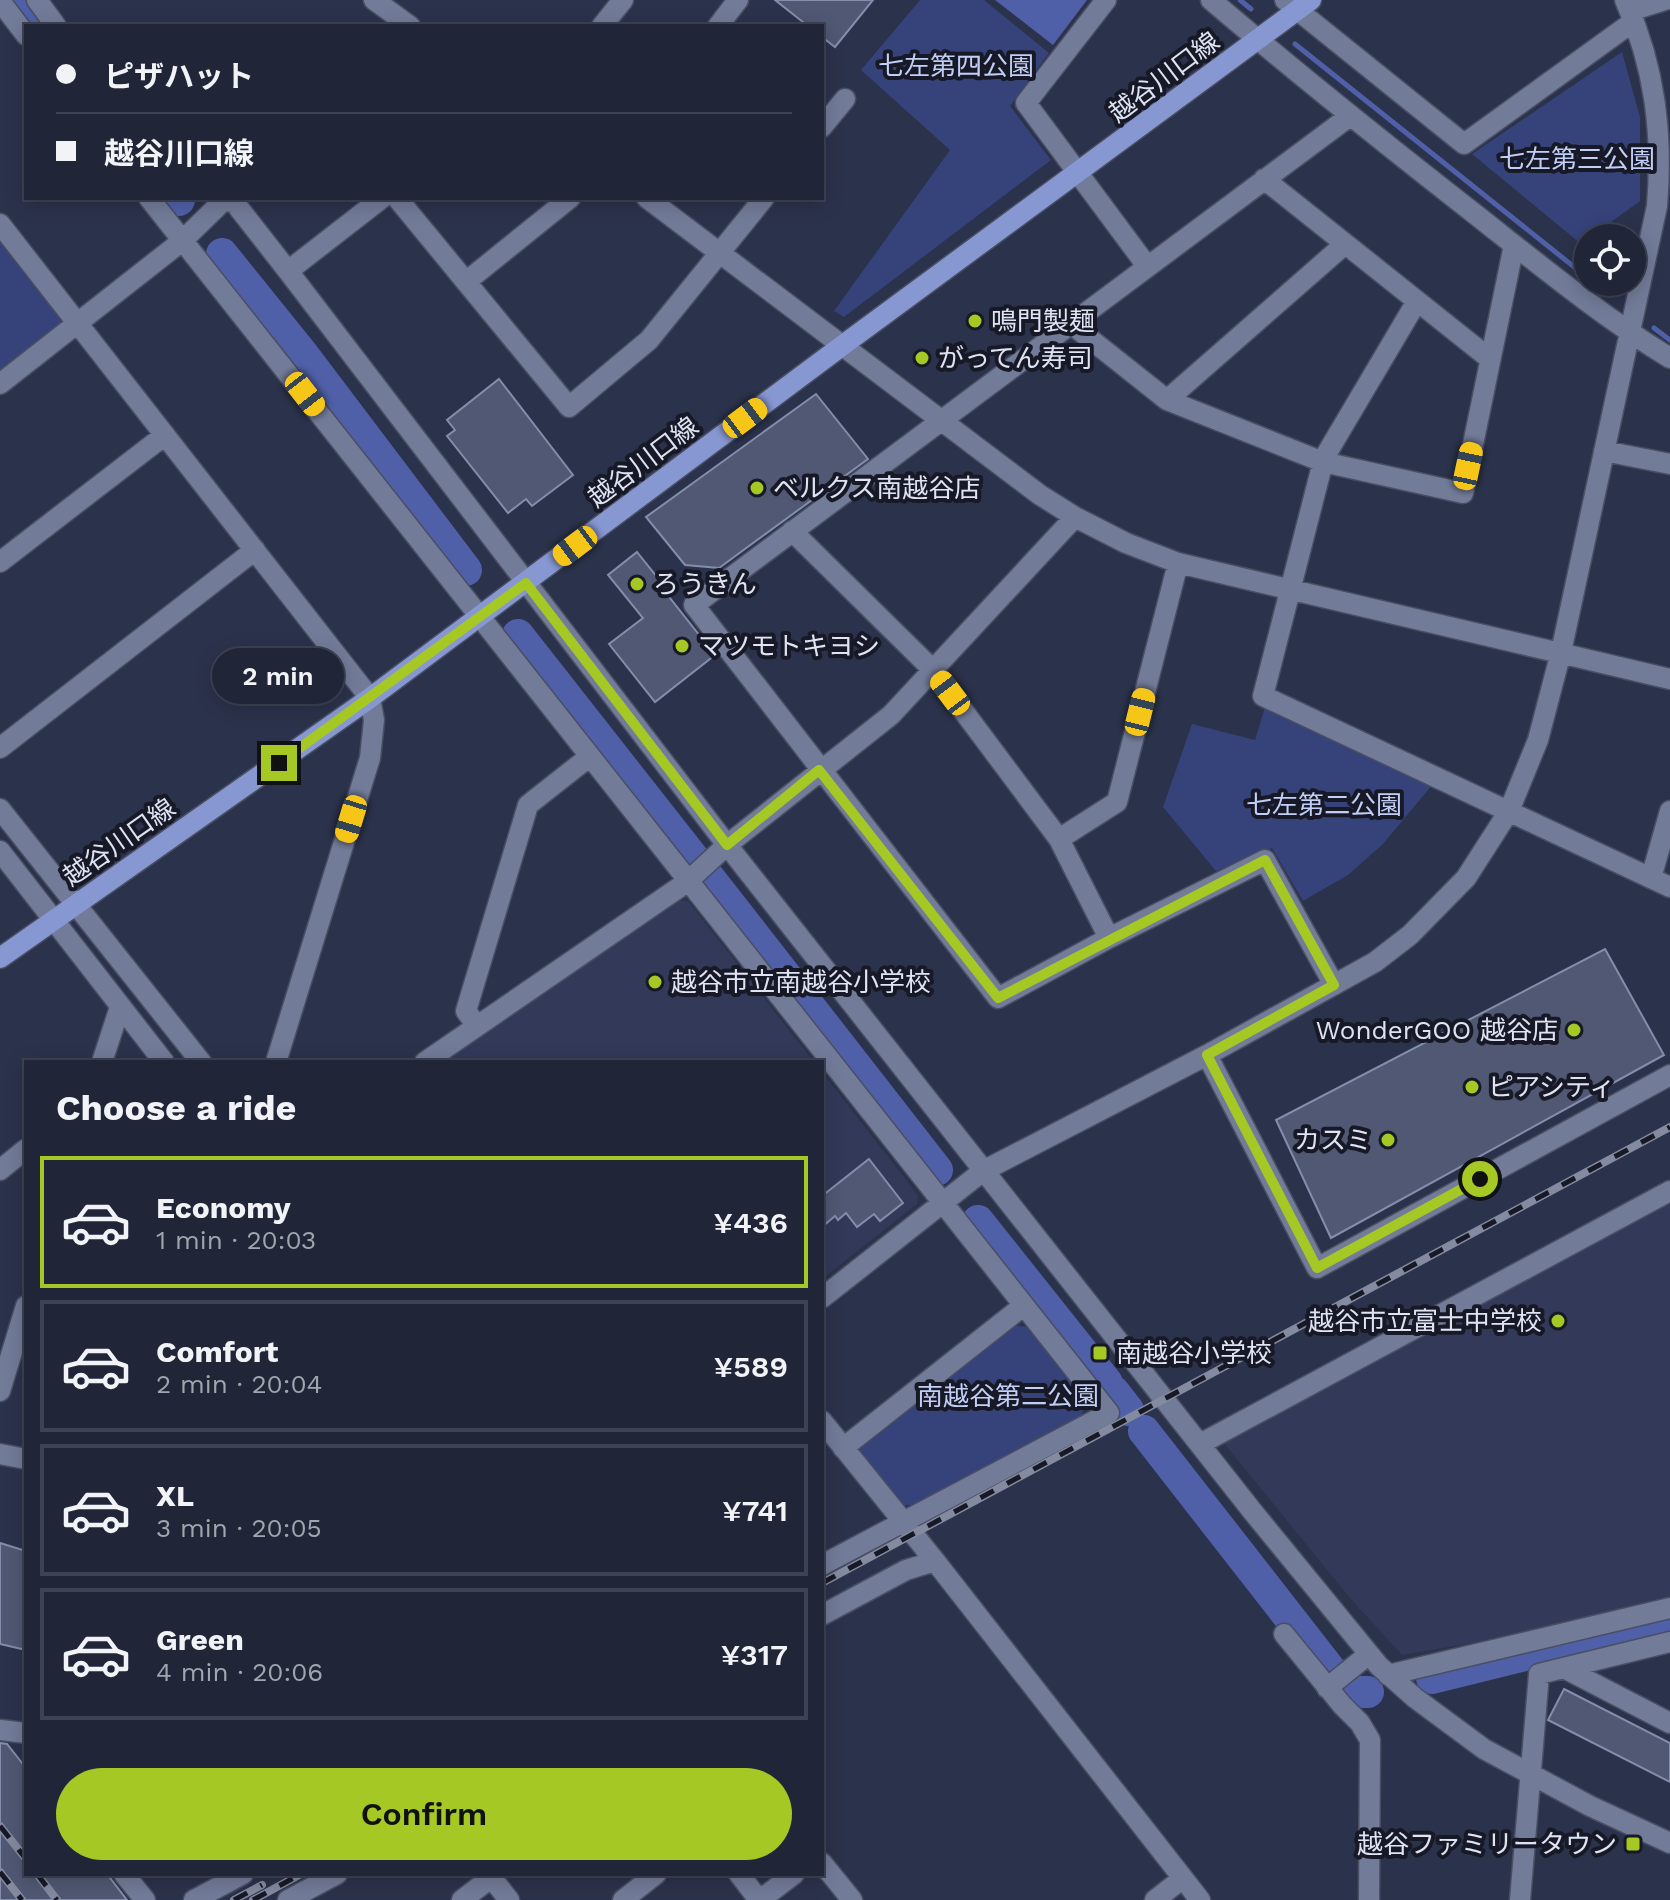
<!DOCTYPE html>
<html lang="en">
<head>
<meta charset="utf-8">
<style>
	:root { --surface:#202638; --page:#282e40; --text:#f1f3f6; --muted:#a2a5ae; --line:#3d4353; --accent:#a5c824 }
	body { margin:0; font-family:"Work Sans","Noto Sans JP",sans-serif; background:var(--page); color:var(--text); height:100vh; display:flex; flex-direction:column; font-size:30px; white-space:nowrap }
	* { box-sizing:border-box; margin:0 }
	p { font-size:26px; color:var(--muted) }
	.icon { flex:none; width:44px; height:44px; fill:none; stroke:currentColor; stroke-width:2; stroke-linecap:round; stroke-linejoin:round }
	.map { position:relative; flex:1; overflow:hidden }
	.sheet { position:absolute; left:24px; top:1060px; width:800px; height:816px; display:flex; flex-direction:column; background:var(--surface); border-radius:0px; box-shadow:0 4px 20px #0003,0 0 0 2px var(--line) }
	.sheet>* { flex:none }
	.hud { position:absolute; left:24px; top:24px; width:800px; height:176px; border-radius:0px; box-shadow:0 4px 20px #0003,0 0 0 2px var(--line); display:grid; align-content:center; height:176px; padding:0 32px; background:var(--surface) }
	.controls { position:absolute; left:1574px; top:224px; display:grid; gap:16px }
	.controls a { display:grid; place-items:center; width:72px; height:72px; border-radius:50%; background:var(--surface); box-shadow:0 4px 20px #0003,0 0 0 2px var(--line); font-size:40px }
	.end { position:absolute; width:36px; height:36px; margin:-18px; border:10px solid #a5c824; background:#111; box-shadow:0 0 0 4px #111 }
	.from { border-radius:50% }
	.bubble { position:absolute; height:56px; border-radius:28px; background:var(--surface); box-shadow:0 4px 20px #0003,0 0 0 2px var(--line); font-size:26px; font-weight:600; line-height:56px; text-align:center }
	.car { position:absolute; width:24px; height:48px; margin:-24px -12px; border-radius:10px; box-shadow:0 0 6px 2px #0007; background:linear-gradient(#f5c518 24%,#345 0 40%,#f5c518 0 76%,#345 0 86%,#f5c518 0) }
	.hud b { display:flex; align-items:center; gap:28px; height:76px; font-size:30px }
	.hud b+b { border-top:2px solid var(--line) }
	.hud i { width:20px; height:20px; background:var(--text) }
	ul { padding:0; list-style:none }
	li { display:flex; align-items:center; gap:24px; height:132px; margin:0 16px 12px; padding:0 16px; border:4px solid var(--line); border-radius:0px }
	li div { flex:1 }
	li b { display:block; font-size:30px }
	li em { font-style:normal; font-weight:600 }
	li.active { border-color:var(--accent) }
	li>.icon { width:72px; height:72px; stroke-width:1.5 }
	h2 { padding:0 32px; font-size:36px; line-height:96px }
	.action { display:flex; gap:16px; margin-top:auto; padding:16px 32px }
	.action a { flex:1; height:92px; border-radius:48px; background:var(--accent); color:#111; font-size:32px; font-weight:600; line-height:92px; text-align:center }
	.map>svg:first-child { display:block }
	.built { fill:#323959 }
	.green { fill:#36427a }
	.water { fill:#5060a8 }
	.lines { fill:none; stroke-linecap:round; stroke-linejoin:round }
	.stream { stroke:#5060a8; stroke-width:5 }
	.river { stroke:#5060a8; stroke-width:32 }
	.building { fill:#505873; stroke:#848dab; stroke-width:2 }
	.minor-casing { stroke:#494e63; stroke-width:23 }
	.major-casing { stroke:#494e63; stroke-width:23 }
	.minor { stroke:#727b98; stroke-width:20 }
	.major { stroke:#8697d2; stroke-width:20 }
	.rail-casing { stroke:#848a9f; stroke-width:8 }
	.rail { stroke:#171a26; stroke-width:5; stroke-dasharray:15; stroke-linecap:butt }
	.route { stroke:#a5c824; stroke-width:10 }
	.poi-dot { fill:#a5c824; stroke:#171a26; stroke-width:3 }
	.labels { text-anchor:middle; stroke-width:8; stroke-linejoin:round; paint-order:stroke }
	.park-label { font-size:26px; fill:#c2cef6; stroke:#171a26 }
	.street-label { font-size:26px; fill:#dfe4f4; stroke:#171a26 }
	.poi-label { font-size:26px; fill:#dfe4f4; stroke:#171a26; text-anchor:start }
</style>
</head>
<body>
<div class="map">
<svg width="1670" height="1900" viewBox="0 0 1670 1900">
	<rect width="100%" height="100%" fill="#2b324b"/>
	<path class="built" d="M678,900L688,901L814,1062H442Z
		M822,1072L918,1195L917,1204L822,1279Z
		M1670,1201V1599L1526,1634L1402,1655L1349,1597L1223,1442Z"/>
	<path class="green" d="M920,0H984L1049,53L1010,106L1051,160L844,317L834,311L950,150L861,70Z
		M1622,52L1640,117V201L1581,244L1472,154Z
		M0,234L70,319L0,374Z
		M1266,704L1433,784L1383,844L1348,875L1303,901L1272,848L1216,871L1163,807L1192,724L1255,740Z
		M1013,1325L1028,1327L1084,1400L1082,1417L915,1505H902L858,1453L859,1445Z"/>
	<path class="water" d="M995,0H1087L1053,45Z"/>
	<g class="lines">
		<path class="stream" d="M1240,0L1251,9
			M1295,44L1588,278
			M1594,282L1609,294
			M1654,328L1670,340"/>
		<path class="river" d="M21,0L41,26
			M177,198L179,200
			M222,254L301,352L466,570
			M518,635L694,859
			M707,875L937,1170
			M978,1221L1107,1383
			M1114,1392L1128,1410
			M1144,1431L1332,1672
			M1432,1678L1670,1619
			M1342,1686L1355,1692H1368"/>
	</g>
	<path class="building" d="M775,0H873L835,47L822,37V26H808Z
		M499,379L573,475L532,506L526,499L508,513L447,436L455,430L447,420Z
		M816,394L868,459L719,568L685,565L646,517Z
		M637,552L661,582L659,584L715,655L655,702L609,644L643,618L608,575Z
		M1605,949L1664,1055L1331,1238L1276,1120Z
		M869,1159L903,1203L880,1221L874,1214L857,1227L846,1213L838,1220L835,1216L822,1227V1196Z
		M0,1543L26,1551V1650L0,1644Z
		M1564,1689L1670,1743V1782L1548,1720Z
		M0,1743L7,1744L26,1768V1874H107L127,1900H0Z"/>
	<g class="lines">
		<g class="minor-casing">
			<path id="minor" d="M37,0L56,26
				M374,0L410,26
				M1106,0L1026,103L1147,266
				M1211,0C1299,75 1389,147 1480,218C1542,267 1603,317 1670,358
				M1285,0L1464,144L1634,21
				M0,1L26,35
				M1630,11L1665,0
				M602,26L623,0
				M718,26L738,0
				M822,127L845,99
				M1264,179L1490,359
				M149,198L1109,1413L822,1565
				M382,198L288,271L727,845L1253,1512L1379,1666L1415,1698L1484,1749L1590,1806L1670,1843
				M397,198L569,407L649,340L764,198
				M647,198L1040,495L1075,517L1126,543L1178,563L1670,679
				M0,224L370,698L374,720L370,758L276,1062
				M467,281L570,198
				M1417,301L1324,458L1263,696L1670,887
				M1070,323L1167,400L1323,462L1463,493L1514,245
				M0,384L182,241L223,201L234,202L288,271
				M1167,400L1345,244
				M1604,451L1670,464
				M792,531L932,669L1059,839L1109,938
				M0,562L165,435
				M0,748L255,550
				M0,809L201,1062
				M1059,839L1117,802L1178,563
				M0,851L164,1062
				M1651,878L1670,811
				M1334,985L1265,860L1109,938L998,998L694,605L1350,116
				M477,1026L466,1011L528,805L589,757
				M1207,1055L1317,1268L1670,1075
				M102,1062L120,1007
				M425,1062L687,882L727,845L891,715L1075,517
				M0,1170L26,1149
				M822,1298L983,1171L1207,1055L1375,962L1410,935L1466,878L1509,811L1538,740L1561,652L1657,206C1663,134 1655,67 1625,0
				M0,1391L26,1306
				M822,1421L935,1561
				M1200,1444L1670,1191
				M843,1448L1023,1306
				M0,1454L26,1459
				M822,1615L906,1570L935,1561L1200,1900
				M1284,1634L1342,1705L1360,1723L1370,1740L1369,1900
				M1566,1669L1670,1723
				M1388,1675L1670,1608
				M1327,1688L1369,1654
				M0,1730L26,1733
				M822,1863L852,1900
				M124,1874L145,1900
				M739,1874L759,1900
				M491,1877L509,1900
				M194,1900L243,1874
				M288,1900L337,1874
				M462,1900L496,1874
				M623,1900L656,1874
				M760,1900L794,1874
				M1155,1900L1183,1878
				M1520,1900L1539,1674L1670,1642"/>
		</g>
		<g class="major-casing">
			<path id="major" d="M0,958L370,698L843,345L1311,0"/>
		</g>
		<use href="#minor" class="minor"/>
		<use href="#major" class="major"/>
		<g class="rail-casing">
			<path id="rail" d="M822,1583L1670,1127
				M0,1826L26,1859
				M0,1872L22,1900
				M37,1874L57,1900
				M234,1900L262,1885
				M253,1900L301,1874"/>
		</g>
		<use href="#rail" class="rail"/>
	</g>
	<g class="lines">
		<path class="route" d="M279,763L526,583L727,845L819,770L998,998L1265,860L1334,985L1207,1055L1317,1268L1480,1179"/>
	</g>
	<g class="poi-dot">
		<circle cx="975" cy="321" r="8"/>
		<circle cx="922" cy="358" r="8"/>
		<circle cx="757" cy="488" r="8"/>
		<circle cx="637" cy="584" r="8"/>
		<circle cx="682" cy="646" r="8"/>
		<circle cx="655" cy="982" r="8"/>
		<circle cx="1574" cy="1030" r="8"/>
		<circle cx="1472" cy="1087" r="8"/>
		<circle cx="1388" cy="1140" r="8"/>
		<circle cx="1558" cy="1321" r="8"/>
		<rect x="1092" y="1345" width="16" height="16" rx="4"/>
		<rect x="1625" y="1836" width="16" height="16" rx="4"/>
	</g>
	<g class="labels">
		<g class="park-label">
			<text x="956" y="75">七左第四公園</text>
			<text x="1577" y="168">七左第三公園</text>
			<text x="1324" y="814">七左第二公園</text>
			<text x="1008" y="1405">南越谷第二公園</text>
		</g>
		<g class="street-label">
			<text transform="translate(1164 77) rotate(-37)" y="9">越谷川口線</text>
			<text transform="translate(643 462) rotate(-37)" y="9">越谷川口線</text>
			<text transform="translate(119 842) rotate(-35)" y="9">越谷川口線</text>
		</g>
		<g class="poi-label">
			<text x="991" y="330">鳴門製麺</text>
			<text x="938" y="367">がってん寿司</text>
			<text x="773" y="497">ベルクス南越谷店</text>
			<text x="653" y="593">ろうきん</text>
			<text x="698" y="655">マツモトキヨシ</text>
			<text x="671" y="991">越谷市立南越谷小学校</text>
			<text x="1558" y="1039" text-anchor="end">WonderGOO 越谷店</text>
			<text x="1488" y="1096">ピアシティ</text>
			<text x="1372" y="1149" text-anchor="end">カスミ</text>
			<text x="1542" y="1330" text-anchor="end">越谷市立富士中学校</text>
			<text x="1116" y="1362">南越谷小学校</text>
			<text x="1617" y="1853" text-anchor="end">越谷ファミリータウン</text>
		</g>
	</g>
</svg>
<div class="controls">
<a><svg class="icon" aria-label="locate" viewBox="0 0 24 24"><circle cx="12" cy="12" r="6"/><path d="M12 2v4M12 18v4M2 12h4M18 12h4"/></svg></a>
</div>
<i class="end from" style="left:1480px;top:1179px"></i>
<i class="end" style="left:279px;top:763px"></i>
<div class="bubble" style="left:212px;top:648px;width:132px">2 min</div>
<i class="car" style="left:305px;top:394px;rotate:142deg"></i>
<i class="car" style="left:745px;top:418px;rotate:53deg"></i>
<i class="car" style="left:1468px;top:466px;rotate:12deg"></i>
<i class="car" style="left:575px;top:546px;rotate:233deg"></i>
<i class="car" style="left:950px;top:693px;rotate:323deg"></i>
<i class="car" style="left:1140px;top:712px;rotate:14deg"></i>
<i class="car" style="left:351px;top:819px;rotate:197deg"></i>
<div class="hud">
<b><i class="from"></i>ピザハット</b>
<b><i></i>越谷川口線</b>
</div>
<section class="sheet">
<h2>Choose a ride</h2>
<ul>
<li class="active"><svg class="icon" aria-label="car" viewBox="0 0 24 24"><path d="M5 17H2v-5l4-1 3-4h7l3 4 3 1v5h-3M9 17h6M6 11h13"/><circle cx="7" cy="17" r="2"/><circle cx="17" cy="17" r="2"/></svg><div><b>Economy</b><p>1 min · 20:03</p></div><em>¥436</em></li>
<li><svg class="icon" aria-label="car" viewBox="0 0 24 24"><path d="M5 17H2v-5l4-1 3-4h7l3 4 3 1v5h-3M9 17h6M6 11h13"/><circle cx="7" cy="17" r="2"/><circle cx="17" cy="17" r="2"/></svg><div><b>Comfort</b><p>2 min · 20:04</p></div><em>¥589</em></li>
<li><svg class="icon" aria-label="car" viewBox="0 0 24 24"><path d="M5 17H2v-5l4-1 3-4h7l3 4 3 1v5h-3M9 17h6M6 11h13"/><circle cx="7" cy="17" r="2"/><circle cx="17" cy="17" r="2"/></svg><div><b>XL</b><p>3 min · 20:05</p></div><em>¥741</em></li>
<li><svg class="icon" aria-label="car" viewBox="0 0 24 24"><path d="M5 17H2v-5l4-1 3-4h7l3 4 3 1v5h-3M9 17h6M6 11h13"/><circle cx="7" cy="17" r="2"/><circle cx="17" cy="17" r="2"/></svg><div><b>Green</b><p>4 min · 20:06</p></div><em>¥317</em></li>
</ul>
<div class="action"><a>Confirm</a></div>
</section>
</div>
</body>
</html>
